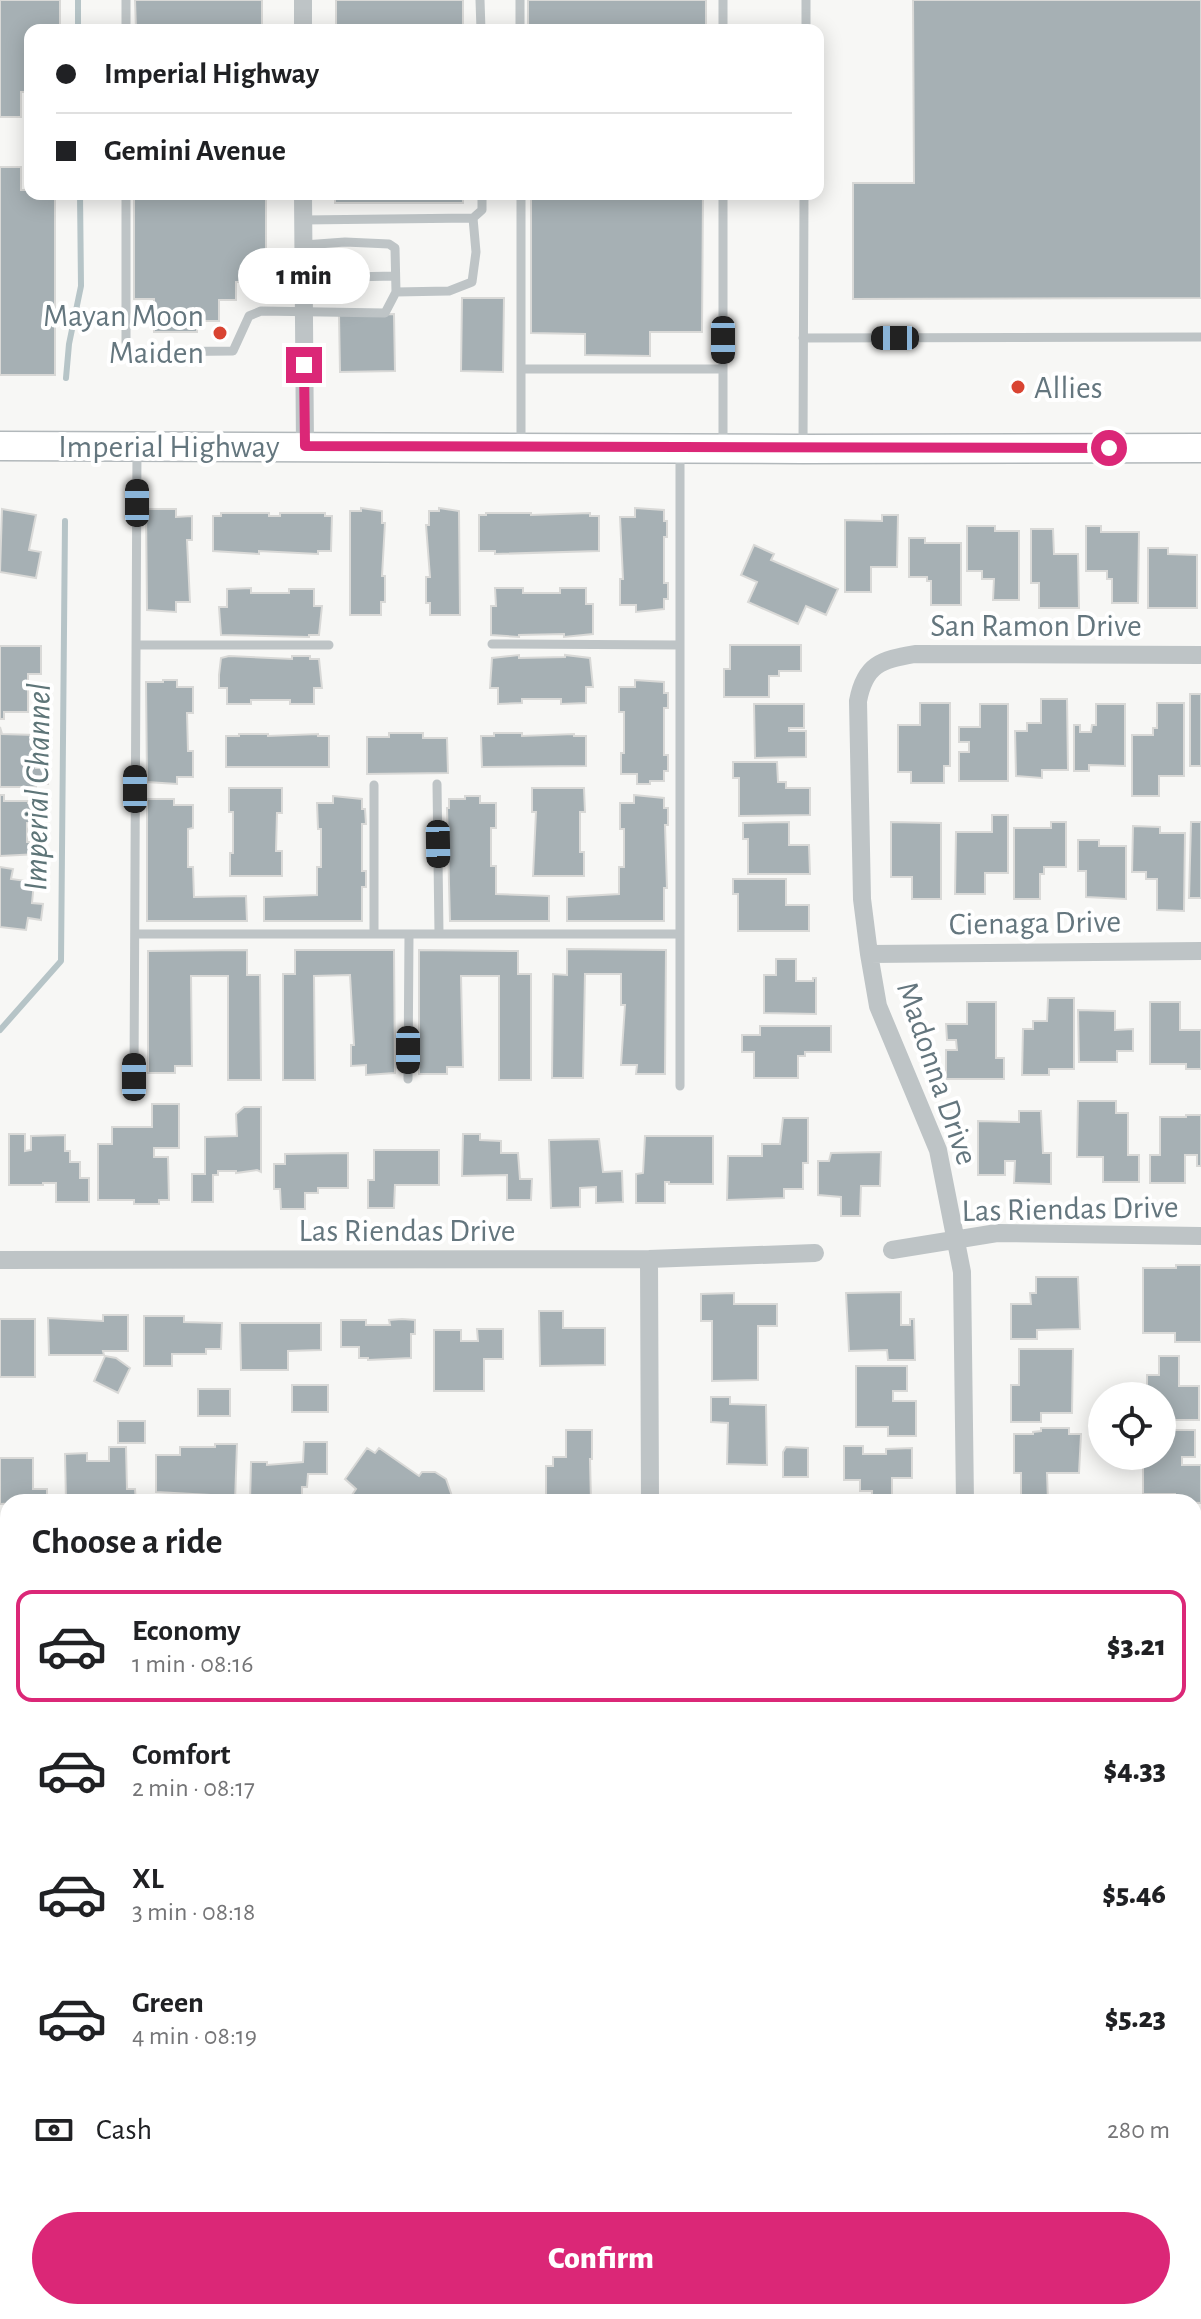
<!DOCTYPE html>
<html lang="en">
<head>
<meta charset="utf-8">
<style>
	:root { --surface:#fff; --page:#f2f2f2; --text:#202124; --muted:#757577; --line:#e0e0e0; --accent:#db2777 }
	body { margin:0; font-family:"Alegreya Sans",sans-serif; background:var(--page); color:var(--text); height:100vh; display:flex; flex-direction:column; font-size:30px; white-space:nowrap }
	* { box-sizing:border-box; margin:0 }
	p { font-size:26px; color:var(--muted) }
	.icon { flex:none; width:44px; height:44px; fill:none; stroke:currentColor; stroke-width:2; stroke-linecap:round; stroke-linejoin:round }
	.map { position:relative; flex:1; overflow:hidden }
	.side { position:absolute; left:0px; top:1494px; width:1202px; height:826px; display:flex; flex-direction:column; background:var(--surface); border-radius:24px 24px 0 0; box-shadow:0 4px 20px #0003 }
	.side>* { flex:none }
	.banner { position:absolute; left:24px; top:24px; width:800px; height:176px; border-radius:16px; box-shadow:0 4px 20px #0003; display:grid; align-content:center; height:176px; padding:0 32px; background:var(--surface) }
	.controls { position:absolute; left:1088px; top:1382px; display:grid; gap:16px }
	.controls a { display:grid; place-items:center; width:88px; height:88px; border-radius:50%; background:var(--surface); box-shadow:0 4px 20px #0003; font-size:40px }
	.end { position:absolute; width:36px; height:36px; margin:-18px; border:10px solid #db2777; background:#fff; box-shadow:0 0 0 4px #fff }
	.from { border-radius:50% }
	.bubble { position:absolute; height:56px; border-radius:28px; background:var(--surface); box-shadow:0 4px 20px #0003; font-size:26px; font-weight:800; line-height:56px; text-align:center }
	.car { position:absolute; width:24px; height:48px; margin:-24px -12px; border-radius:10px; box-shadow:0 0 6px 2px #0007; background:linear-gradient(#222 24%,#8ab4d8 0 40%,#222 0 76%,#8ab4d8 0 86%,#222 0) }
	.banner b { display:flex; align-items:center; gap:28px; height:76px; font-size:30px }
	.banner b+b { border-top:2px solid var(--line) }
	.banner i { width:20px; height:20px; background:var(--text) }
	ul { padding:0; list-style:none }
	li { display:flex; align-items:center; gap:24px; height:112px; margin:0 16px 12px; padding:0 16px; border:4px solid transparent; border-radius:16px }
	li div { flex:1 }
	li b { display:block; font-size:30px }
	li em { font-style:normal; font-weight:800 }
	li.active { border-color:var(--accent) }
	li>.icon { width:72px; height:72px; stroke-width:1.5 }
	h2 { padding:0 32px; font-size:36px; line-height:96px }
	.pay { display:flex; align-items:center; gap:20px; height:88px; padding:0 32px; font-size:30px }
	.pay p { margin-inline-start:auto }
	.action { display:flex; gap:16px; margin-top:auto; padding:16px 32px }
	.action a { flex:1; height:92px; border-radius:48px; background:var(--accent); color:#fff; font-size:32px; font-weight:800; line-height:92px; text-align:center }
	.map>svg:first-child { display:block }
	.lines { fill:none; stroke-linecap:round; stroke-linejoin:round }
	.stream { stroke:#b6c4c7; stroke-width:6 }
	.building { fill:#a6b0b4; stroke:#d9d9d7; stroke-width:2 }
	.secondary-casing { stroke:#b1b8bb; stroke-width:29 }
	.primary-casing { stroke:#b2b8bb; stroke-width:31 }
	.lane { stroke:#bec4c6; stroke-width:9 }
	.street { stroke:#bec4c6; stroke-width:18 }
	.secondary { stroke:#fff; stroke-width:26 }
	.primary { stroke:#fff; stroke-width:28 }
	.route { stroke:#db2777; stroke-width:10 }
	.poi-dot { fill:#d94432; stroke:#fff; stroke-width:3 }
	.labels { text-anchor:middle; stroke-width:8; stroke-linejoin:round; paint-order:stroke }
	.poi-label { font-size:32px; fill:#64767e; stroke:#fff; text-anchor:end }
	.street-label { font-size:32px; fill:#64767e; stroke:#fff }
	.water-label { font-size:34px; font-style:italic; fill:#5e7578; stroke:#fff }
</style>
</head>
<body>
<div class="map">
<svg width="1201" height="2319" viewBox="0 0 1201 2319">
	<rect width="100%" height="100%" fill="#f7f7f5"/>
	<g class="lines">
		<path class="stream" d="M78,0V30
			M66,378L69,344L81,286L80,194
			M0,1030L61,961L65,521"/>
	</g>
	<path class="building" d="M0,0H60V30H30V92H21V117H0Z
		M135,0H262V27H257V30H136Z
		M336,0H463V30H336Z
		M528,0H706V30H528Z
		M913,0H1201V298L853,299V183H914Z
		M0,167H21V190H30V194H55V375H0Z
		M134,194H266V282H236V300H219V321H197V332H154V299H134Z
		M335,194H463V203H335Z
		M531,194H703L702,332H650V356L585,355V334L531,333Z
		M462,298H504L503,372L461,371Z
		M394,314L395,371L340,372L339,315Z
		M361,508L382,511V523H385L382,576H385V602H381V615H350V511H361Z
		M439,508L459,511L460,615H430V603H426V577H430L426,525H429V511H439Z
		M635,508L664,510V521H667V537H664V583H668V599H664V609L636,612V605H620V579H623L620,517H635Z
		M2,509L36,515L29,550L41,552L36,578L0,572Z
		M146,509H176V517L192,516V540H187L190,602H176V612L147,610Z
		M221,513H269V516H280V513H325V516H332L331,551H318V554L259,551V554L213,551V516H221Z
		M486,513H531V515L590,513V516H599V551L495,554V551H479V515H486Z
		M882,515H898L897,567H871V592H845V520L882,521Z
		M967,526H995V531H1019V600H993L994,579H982V571H967Z
		M1086,526H1101V532H1139L1138,603H1112V579H1107V571H1086Z
		M1031,529H1053L1054,554H1078L1079,608H1039V583H1031Z
		M909,538H925V543H961V605H931V581H927V577H909Z
		M754,545L774,554L771,560L838,589L826,615L806,606L798,624L748,602L757,582L741,575Z
		M1148,548H1168V554L1197,555V608H1148Z
		M251,588V593H289V589H314V606H322L319,635H309V637L221,635L219,607H227V589Z
		M495,588H523V593H560V588H586V604H593V634L564,637V634L519,635V637L491,635V606H496Z
		M730,645H801V671H779V676H769V697H724V669H730Z
		M0,646H41V674H28V712H4V719H0Z
		M519,655V658L565,657V655L590,658L593,687H586V703L561,704V699H522V703L498,704V688H490L492,658Z
		M229,656L292,659V656H310V659H319L322,688H314V704H290V700H251V704H227V688H219V675L221,658Z
		M163,680H177V687H193V713H187L188,751H193V777H177V784L147,782L146,682H163Z
		M635,680L664,682V693H668V708H664V755H668V771H664V781H650V784H637V774H621V753H624V712H619V687H635Z
		M1190,694H1201V766H1190Z
		M1041,699H1067L1068,770H1042V778L1016,776L1015,731H1027V723H1041Z
		M920,703H950V766H944V783H911V772H898V725H920Z
		M1157,703H1184V776H1159V796H1132V735H1153V728H1157Z
		M754,704H804V728H789V731H806V757L755,758Z
		M980,704H1008V781H959V752H969V742H959V727H980Z
		M1096,704H1125V766L1089,765V771H1074V725H1080V732H1091L1092,725H1096Z
		M0,727L2,734L36,735V768H48V784H36V787H0Z
		M389,733H423V738H447L448,773L367,774V737H389Z
		M494,733H522V736L574,734V736H586V766L482,767L481,736H494Z
		M239,734H268V736L318,734V736H329V767H226V736H239Z
		M733,762H777L778,782H786V788H810V815L739,816V778H733Z
		M229,788H282V813H277L276,851H282V876H230V853H233V812H229Z
		M532,788H584L585,812H580V852H584V876H533L536,812H532Z
		M0,795H4V801H28V803H34V823H27V842H39V854L0,856Z
		M634,795L664,798V808H668V825H665L667,888H664V921H567V897L619,894V867H624V829H620V803H634Z
		M333,796L362,799V809H365L366,824H362V871H366V887H362V921H264V897L317,895V867H321V829H318L317,803H333Z
		M465,796H480V803H496V828H491V866H496V894L549,896V921H450L447,808H449V799H465Z
		M147,799H174V805H193V828L188,829V867H193L194,897L246,896L247,921H147Z
		M992,815H1008V873H985V894H955L956,832H992Z
		M789,822V845H809L810,874H748V839H743V823Z
		M891,822L941,823V899H912V877H891Z
		M1051,822H1066V867H1044V874H1040V899H1014V828H1051Z
		M1191,822H1201V898H1189Z
		M1133,826L1160,827V833H1185L1184,911L1157,910V879H1146V872H1132Z
		M1078,840H1099V846H1126V899L1086,897V871H1078Z
		M0,867L13,869L11,879L34,882L32,903L43,904L41,920L28,918L26,930L0,927Z
		M733,879H786V905H809V931H738V894H733Z
		M567,949L666,950L665,1074H636L637,1065H621L625,1005H621V974H585L583,1078H552L553,974L567,975Z
		M247,950V975H260L261,1080H228V976H191L192,1066H175V1073H148V951Z
		M295,950H394L395,1073L366,1075V1065L351,1066V1045H354L350,975L314,976L315,1080H283V974H295Z
		M419,950L518,951V974H531V1080H499V976H461L463,1067H447V1074H419Z
		M776,959H796V981H813V978H816V1014L764,1013V975H776Z
		M1048,998H1074V1069H1049V1075H1022L1023,1029H1033V1021H1047Z
		M967,1002H996V1058H1004V1079H946V1050H957L956,1040H947L946,1024H967Z
		M1150,1002H1180V1030H1201V1069H1186V1064H1150Z
		M1078,1010L1115,1011V1030L1133,1029V1051H1117V1062H1079Z
		M760,1026H831V1052H805V1056H798V1078H754V1052H742V1035H760Z
		M1078,1101H1116V1113H1128V1155H1139V1182H1103V1157H1077Z
		M152,1104H179V1148H154V1157H168L169,1200H159V1204H134V1200H98V1144H112V1127H152Z
		M244,1107H261V1172L257,1170L236,1173V1171H218V1175H213V1202H192V1174H205V1137L237,1136L236,1114Z
		M1019,1111H1041L1043,1153H1051V1184L1014,1183L1015,1161H1005V1175H978V1121L1019,1122Z
		M1186,1115H1201V1166H1197V1155H1185V1183H1150V1155H1160V1117H1186Z
		M783,1118H808V1163H803V1189H784V1198L727,1200L728,1156H762V1144H780Z
		M9,1134H25V1151L31,1150V1136L65,1135V1151H70V1162H80V1178H89V1202H56V1183H43V1185H9Z
		M463,1134H480V1140L501,1141V1153H518L520,1179H532L531,1200H507V1175L462,1176Z
		M645,1136H713V1184H669V1182H665V1203H636V1174L643,1173Z
		M599,1139L603,1172L622,1171L623,1202L596,1203V1187L580,1188V1207L551,1208L549,1140Z
		M374,1150H439V1185H395L394,1208H368V1180H374Z
		M881,1152L880,1186H861L860,1216H841V1197L818,1195V1161H829L831,1153Z
		M348,1153V1188H318V1193H305V1209H281L280,1189H274V1164H285V1154Z
		M1176,1265H1201V1342H1175V1333H1143V1268H1176Z
		M1036,1277H1078L1080,1329L1037,1330V1339H1011V1304H1031L1030,1293H1036Z
		M901,1292V1325H910V1319H914L915,1360H888L887,1350L849,1351L846,1293Z
		M734,1293V1304H777V1326H758V1380L712,1381V1321H701V1294Z
		M539,1311H563V1328H605V1365L540,1366Z
		M103,1315H128V1351H103L104,1355H49L48,1318L103,1321Z
		M144,1316H184V1322L222,1323L221,1349H206V1354H172V1366H144Z
		M0,1319H35V1377H0Z
		M402,1319L415,1320V1334H411V1358L368,1360V1358H359V1347H341V1320H366V1325H390L389,1320Z
		M240,1323H321V1350L288,1351V1370H241Z
		M477,1329H503V1359H484V1391H434V1330H461V1341H478Z
		M1019,1349H1073L1072,1413H1041V1422H1011V1385H1019Z
		M105,1356L116,1358L130,1368L118,1393L94,1381Z
		M1159,1356H1179V1386H1199V1420H1171V1413H1162V1396H1147V1375H1159Z
		M856,1366H907V1391H893V1401H916V1436H888V1427H856Z
		M292,1385H328V1412H292Z
		M198,1389H230V1416H198Z
		M711,1397H730V1404L766,1405L767,1465L727,1464L728,1423L711,1422Z
		M118,1421H145V1443H118Z
		M1041,1428H1069V1434H1081L1079,1473H1047L1048,1502H1021V1473H1014V1434H1033V1432L1041,1431Z
		M566,1430H592V1459H590L591,1502H546V1466H553V1457H566Z
		M1162,1430H1195V1457H1182V1465H1201V1503L1175,1502V1494H1143V1456H1162Z
		M304,1442H327V1474H308L307,1487H302V1502H250L251,1462H267V1465L303,1462Z
		M215,1444H237L235,1502H210V1495L156,1492V1455H180V1447H215Z
		M844,1446H863V1454H886V1449L912,1448V1478H892V1502H872V1491H860V1480H844Z
		M109,1447H126L127,1489H135L136,1502H66L65,1454L87,1453V1461H109Z
		M786,1447L808,1448V1477H783V1452Z
		M367,1448L375,1453L379,1448L419,1476L422,1472H435L446,1479L454,1502H363L352,1495L356,1489L345,1479Z
		M0,1458H33V1489H47V1502L0,1504Z
		M704,1496H753V1502H704Z
		M1194,1518H1201V1554H1194Z
		M0,1615H1L2,1662H0Z
		M1201,1653V1746L1199,1748L1194,1743V1660Z
		M0,1762L8,1763V1805L0,1804Z
		M1194,1803H1201V1846H1194Z
		M0,1917H8V1960H4L5,1955H0Z
		M1194,2000H1201V2071H1194Z
		M0,2061V2086L8,2087V2108H0Z
		M1194,2155L1201,2156V2199L1194,2200Z
		M0,2201H2V2238H8V2257H2V2273Z
		M5,2284H8L9,2319H0V2286Z
		M113,2312H139V2319H113Z
		M539,2312H571V2319H539Z
		M677,2312H720V2317L673,2319Z
		M809,2312H845V2319H809Z
		M937,2312H1002L1001,2319H937Z
		M1016,2312L1047,2314L1046,2319H1015Z"/>
	<g class="lines">
		<g class="secondary-casing">
			<path id="secondary" d="M0,2175L8,2176
				M1194,2277L1201,2278"/>
		</g>
		<g class="primary-casing">
			<path id="primary" d="M0,446L803,449L1201,448"/>
		</g>
		<path class="lane" d="M126,0V30
			M480,0L481,30
			M520,0V30
			M723,0V30
			M806,30V0
			M126,194V342L130,350L140,352L233,351L249,316L261,311L385,313L396,292L395,248L389,244L345,242L304,245
			M521,194V443
			M723,194V447
			M303,220L473,218L482,210V194
			M304,278L395,276
			M396,292L449,291L472,282L476,252L473,218
			M803,338L1201,337
			M522,369H722
			M803,447L804,194
			M680,450V1086
			M492,644L680,645
			M136,645H329
			M437,784L439,934
			M374,785V934
			M135,934H680
			M134,1077L137,448
			M408,1079L409,934"/>
		<path class="street" d="M303,0V30
			M303,194L305,446
			M869,954L1201,951
			M892,1250L997,1233L1201,1236
			M649,1259L650,1502
			M0,1260L649,1259L815,1253
			M965,1502L962,1272L938,1150L878,1006L869,954L862,899L858,701C865,664 881,660 915,654L1201,655
			M0,1568H8
			M0,1862L8,1863
			M1194,1919H1201
			M216,2319L217,2312
			M628,2319V2312
			M907,2319V2312"/>
		<use href="#secondary" class="secondary"/>
		<use href="#primary" class="primary"/>
	</g>
	<g class="lines">
		<path class="route" d="M304,365L305,446L1109,448"/>
	</g>
	<g class="poi-dot">
		<circle cx="220" cy="333" r="8"/>
		<circle cx="1018" cy="387" r="8"/>
	</g>
	<g class="labels">
		<g class="poi-label">
			<text x="204" y="326">Mayan Moon<tspan x="204" dy="37">Maiden</tspan></text>
			<text x="1034" y="398" text-anchor="start">Allies</text>
		</g>
		<g class="street-label">
			<text x="169" y="457">Imperial Highway</text>
			<text x="1036" y="636">San Ramon Drive</text>
			<text transform="translate(1035 922) rotate(-1)" y="11">Cienaga Drive</text>
			<text transform="translate(938 1073) rotate(71)" y="11">Madonna Drive</text>
			<text transform="translate(1070 1208) rotate(-1)" y="11">Las Riendas Drive</text>
			<text x="407" y="1241">Las Riendas Drive</text>
		</g>
		<g class="water-label">
			<text transform="translate(36 787) rotate(-89)" y="12">Imperial Channel</text>
		</g>
	</g>
</svg>
<div class="controls">
<a><svg class="icon" aria-label="locate" viewBox="0 0 24 24"><circle cx="12" cy="12" r="6"/><path d="M12 2v4M12 18v4M2 12h4M18 12h4"/></svg></a>
</div>
<i class="end from" style="left:1109px;top:448px"></i>
<i class="end" style="left:304px;top:365px"></i>
<div class="bubble" style="left:238px;top:248px;width:132px">1 min</div>
<i class="car" style="left:895px;top:338px;rotate:270deg"></i>
<i class="car" style="left:723px;top:340px;rotate:180deg"></i>
<i class="car" style="left:137px;top:503px;rotate:0deg"></i>
<i class="car" style="left:135px;top:789px;rotate:0deg"></i>
<i class="car" style="left:438px;top:844px;rotate:179deg"></i>
<i class="car" style="left:408px;top:1050px;rotate:180deg"></i>
<i class="car" style="left:134px;top:1077px;rotate:0deg"></i>
<div class="banner">
<b><i class="from"></i>Imperial Highway</b>
<b><i></i>Gemini Avenue</b>
</div>
<section class="side">
<h2>Choose a ride</h2>
<ul>
<li class="active"><svg class="icon" aria-label="car" viewBox="0 0 24 24"><path d="M5 17H2v-5l4-1 3-4h7l3 4 3 1v5h-3M9 17h6M6 11h13"/><circle cx="7" cy="17" r="2"/><circle cx="17" cy="17" r="2"/></svg><div><b>Economy</b><p>1 min · 08:16</p></div><em>$3.21</em></li>
<li><svg class="icon" aria-label="car" viewBox="0 0 24 24"><path d="M5 17H2v-5l4-1 3-4h7l3 4 3 1v5h-3M9 17h6M6 11h13"/><circle cx="7" cy="17" r="2"/><circle cx="17" cy="17" r="2"/></svg><div><b>Comfort</b><p>2 min · 08:17</p></div><em>$4.33</em></li>
<li><svg class="icon" aria-label="car" viewBox="0 0 24 24"><path d="M5 17H2v-5l4-1 3-4h7l3 4 3 1v5h-3M9 17h6M6 11h13"/><circle cx="7" cy="17" r="2"/><circle cx="17" cy="17" r="2"/></svg><div><b>XL</b><p>3 min · 08:18</p></div><em>$5.46</em></li>
<li><svg class="icon" aria-label="car" viewBox="0 0 24 24"><path d="M5 17H2v-5l4-1 3-4h7l3 4 3 1v5h-3M9 17h6M6 11h13"/><circle cx="7" cy="17" r="2"/><circle cx="17" cy="17" r="2"/></svg><div><b>Green</b><p>4 min · 08:19</p></div><em>$5.23</em></li>
</ul>
<div class="pay"><svg class="icon" aria-label="cash" viewBox="0 0 24 24"><path d="M3 7h18v10H3z"/><circle cx="12" cy="12" r="2"/></svg>Cash<p>280 m</p></div>
<div class="action"><a>Confirm</a></div>
</section>
</div>
</body>
</html>
